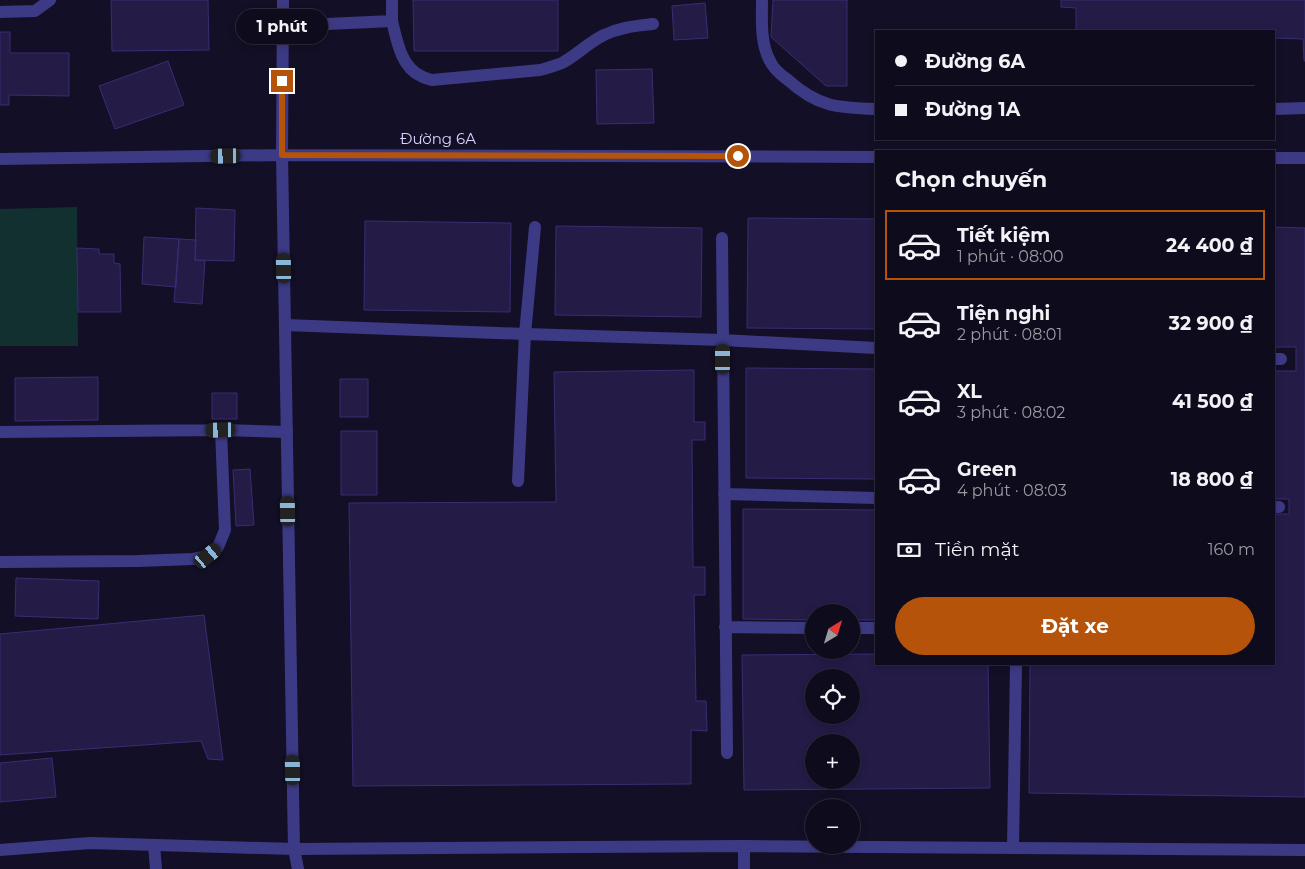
<!DOCTYPE html>
<html lang="vi">
<head>
<meta charset="utf-8">
<style>
	:root { --surface:#0e0b1c; --page:#1c1929; --text:#f1f3f6; --muted:#9b9ba3; --line:#2e2b3b; --accent:#b45309 }
	body { margin:0; font-family:Montserrat,sans-serif; background:var(--page); color:var(--text); height:100vh; display:flex; flex-direction:column; font-size:19px; white-space:nowrap }
	* { box-sizing:border-box; margin:0 }
	p { font-size:16px; color:var(--muted) }
	.icon { flex:none; width:28px; height:28px; fill:none; stroke:currentColor; stroke-width:2; stroke-linecap:round; stroke-linejoin:round }
	.map { position:relative; flex:1; overflow:hidden }
	.side { position:absolute; left:875px; top:150px; width:400px; height:515px; display:flex; flex-direction:column; background:var(--surface); border-radius:0px; box-shadow:0 2px 8px #0003,0 0 0 1px var(--line) }
	.side>* { flex:none }
	.hud { position:absolute; left:875px; top:30px; width:400px; height:110px; border-radius:0px; box-shadow:0 2px 8px #0003,0 0 0 1px var(--line); display:grid; align-content:center; height:110px; padding:0 20px; background:var(--surface) }
	.needle { width:32px; rotate:38deg }
	.buttons { position:absolute; left:805px; top:604px; display:grid; gap:10px }
	.buttons a { display:grid; place-items:center; width:55px; height:55px; border-radius:50%; background:var(--surface); box-shadow:0 2px 8px #0003,0 0 0 1px var(--line); font-size:25px }
	.end { position:absolute; width:22px; height:22px; margin:-11px; border:6px solid #b45309; background:#fff; box-shadow:0 0 0 2px #fff }
	.from { border-radius:50% }
	.bubble { position:absolute; height:35px; border-radius:18px; background:var(--surface); box-shadow:0 2px 8px #0003,0 0 0 1px var(--line); font-size:16px; font-weight:700; line-height:35px; text-align:center }
	.car { position:absolute; width:15px; height:30px; margin:-15px -8px; border-radius:6px; box-shadow:0 0 4px 1px #0007; background:linear-gradient(#222 24%,#8ab4d8 0 40%,#222 0 76%,#8ab4d8 0 86%,#222 0) }
	.hud b { display:flex; align-items:center; gap:18px; height:48px; font-size:19px }
	.hud b+b { border-top:1px solid var(--line) }
	.hud i { width:12px; height:12px; background:var(--text) }
	ul { padding:0; list-style:none }
	li { display:flex; align-items:center; gap:15px; height:70px; margin:0 10px 8px; padding:0 10px; border:2px solid transparent; border-radius:0px }
	li div { flex:1 }
	li b { display:block; font-size:19px }
	li em { font-style:normal; font-weight:700 }
	li.on { border-color:var(--accent) }
	li>.icon { width:45px; height:45px; stroke-width:1.5 }
	h2 { padding:0 20px; font-size:22px; line-height:60px }
	.pay { display:flex; align-items:center; gap:12px; height:55px; padding:0 20px; font-size:19px }
	.pay p { margin-inline-start:auto }
	.primary-button { display:flex; gap:10px; margin-top:auto; padding:10px 20px }
	.primary-button a { flex:1; height:58px; border-radius:30px; background:var(--accent); color:#fff; font-size:20px; font-weight:700; line-height:58px; text-align:center }
	.map>svg:first-child { display:block }
	.green { fill:#12302f }
	.building { fill:#241b47; stroke:#3b2d73; fill-rule:evenodd }
	.lines { fill:none; stroke-linecap:round; stroke-linejoin:round }
	.lane { stroke:#3d3a85; stroke-width:12 }
	.street { stroke:#3d3a85; stroke-width:12 }
	.route { stroke:#b45309; stroke-width:6 }
	.labels { text-anchor:middle; stroke-width:4.5; stroke-linejoin:round; paint-order:stroke }
	.street-label { font-size:15px; fill:#d9d4ff; stroke:#130f26 }
</style>
</head>
<body>
<div class="map">
<svg width="1305" height="869" viewBox="0 0 1305 869">
	<rect width="100%" height="100%" fill="#130f26"/>
	<path class="green" d="M77,207L78,346H0V209Z"/>
	<path class="building" d="M111,0H208L209,50L112,51Z
		M413,0H558V51H414Z
		M773,0H847V86H826L771,37Z
		M1061,0H1305V61H1304L1303,39L1274,38V31H1076V8L1061,7Z
		M705,3L708,38L674,40L672,6Z
		M0,32H10V53H69V96L9,95V105H0Z
		M168,61L184,105L115,129L99,86Z
		M652,69L654,123L597,124L596,70Z
		M196,208L235,210L234,261L195,260Z
		M748,218L876,219V329L747,328Z
		M365,221L511,223L510,312L364,310Z
		M556,226L702,228L701,317L555,315Z
		M1274,227L1305,228V797L1029,793L1030,664H1274V514H1289V499H1274V371H1296V347H1274Z
		M144,237L179,239L176,287L142,284Z
		M179,239L196,240L195,260L205,261L202,304L174,302Z
		M77,248L99,249V254H114V263L120,264L121,312H78Z
		M746,368L876,369V479L746,478Z
		M694,370V422H705V440H692L693,567H705V595H694L696,701H706L707,731L691,730V784L353,786L349,503L556,502L554,372Z
		M98,377V420L15,421V378Z
		M340,379H368V417H340Z
		M212,393H237V419H212Z
		M341,431H377V495H341Z
		M250,469L254,525L236,526L233,470Z
		M743,509L876,510V620H851V612H814V620L743,619Z
		M16,578L99,581L98,619L15,616Z
		M204,615L223,760L208,759L201,741L0,755V634Z
		M876,654V664H988L990,788L744,790L742,655ZM814,678H851V715H814ZM814,742H851V780H814Z
		M52,758L56,797L0,802V763Z"/>
	<g class="lines">
		<path class="lane" d="M762,0C762,19 760,43 770,61C773,68 781,75 788,80C818,107 838,108 876,109
			M0,12L35,11L50,0
			M392,21C397,41 401,67 421,76C424,78 429,79 432,80L540,70C547,68 555,66 562,63C577,55 589,42 604,35C620,27 636,26 653,24
			M283,26L392,21V0
			M1274,109L1305,108
			M722,238L727,753
			M285,325L525,334L723,340L876,348
			M1274,359H1281
			M0,432L221,430L287,432
			M518,481L525,334L535,227
			M724,494L876,498
			M1274,507H1279
			M0,562L138,561L193,559L208,556L218,547L225,530L221,430
			M725,627L814,628
			M851,628H876
			M154,845L156,869
			M1013,848L1016,664"/>
		<path class="street" d="M283,0L282,155L294,849L298,869
			M1274,158H1305
			M0,159L282,155L876,157
			M0,850L90,843L294,849L744,846L1305,850
			M744,869V846"/>
	</g>
	<g class="lines">
		<path class="route" d="M282,81V155L738,156"/>
	</g>
	<g class="labels">
		<g class="street-label">
			<text x="438" y="144">Đường 6A</text>
		</g>
	</g>
</svg>
<div class="buttons">
<a><svg class="needle" viewBox="-14 -14 28 28"><path d="M0-13l5 13h-10z" fill="#e53935"/><path d="M0 13l5-13h-10z" fill="#9b9ba3"/></svg></a>
<a><svg class="icon" aria-label="locate" viewBox="0 0 24 24"><circle cx="12" cy="12" r="6"/><path d="M12 2v4M12 18v4M2 12h4M18 12h4"/></svg></a>
<a>+</a>
<a>−</a>
</div>
<i class="end from" style="left:738px;top:156px"></i>
<i class="end" style="left:282px;top:81px"></i>
<div class="bubble" style="left:236px;top:9px;width:92px">1 phút</div>
<i class="car" style="left:226px;top:156px;rotate:269deg"></i>
<i class="car" style="left:284px;top:268px;rotate:359deg"></i>
<i class="car" style="left:723px;top:359px;rotate:0deg"></i>
<i class="car" style="left:221px;top:430px;rotate:269deg"></i>
<i class="car" style="left:288px;top:511px;rotate:359deg"></i>
<i class="car" style="left:208px;top:556px;rotate:50deg"></i>
<i class="car" style="left:293px;top:770px;rotate:359deg"></i>
<div class="hud">
<b><i class="from"></i>Đường 6A</b>
<b><i></i>Đường 1A</b>
</div>
<section class="side">
<h2>Chọn chuyến</h2>
<ul>
<li class="on"><svg class="icon" aria-label="car" viewBox="0 0 24 24"><path d="M5 17H2v-5l4-1 3-4h7l3 4 3 1v5h-3M9 17h6M6 11h13"/><circle cx="7" cy="17" r="2"/><circle cx="17" cy="17" r="2"/></svg><div><b>Tiết kiệm</b><p>1 phút · 08:00</p></div><em>24 400 ₫</em></li>
<li><svg class="icon" aria-label="car" viewBox="0 0 24 24"><path d="M5 17H2v-5l4-1 3-4h7l3 4 3 1v5h-3M9 17h6M6 11h13"/><circle cx="7" cy="17" r="2"/><circle cx="17" cy="17" r="2"/></svg><div><b>Tiện nghi</b><p>2 phút · 08:01</p></div><em>32 900 ₫</em></li>
<li><svg class="icon" aria-label="car" viewBox="0 0 24 24"><path d="M5 17H2v-5l4-1 3-4h7l3 4 3 1v5h-3M9 17h6M6 11h13"/><circle cx="7" cy="17" r="2"/><circle cx="17" cy="17" r="2"/></svg><div><b>XL</b><p>3 phút · 08:02</p></div><em>41 500 ₫</em></li>
<li><svg class="icon" aria-label="car" viewBox="0 0 24 24"><path d="M5 17H2v-5l4-1 3-4h7l3 4 3 1v5h-3M9 17h6M6 11h13"/><circle cx="7" cy="17" r="2"/><circle cx="17" cy="17" r="2"/></svg><div><b>Green</b><p>4 phút · 08:03</p></div><em>18 800 ₫</em></li>
</ul>
<div class="pay"><svg class="icon" aria-label="cash" viewBox="0 0 24 24"><path d="M3 7h18v10H3z"/><circle cx="12" cy="12" r="2"/></svg>Tiền mặt<p>160 m</p></div>
<div class="primary-button"><a>Đặt xe</a></div>
</section>
</div>
</body>
</html>
